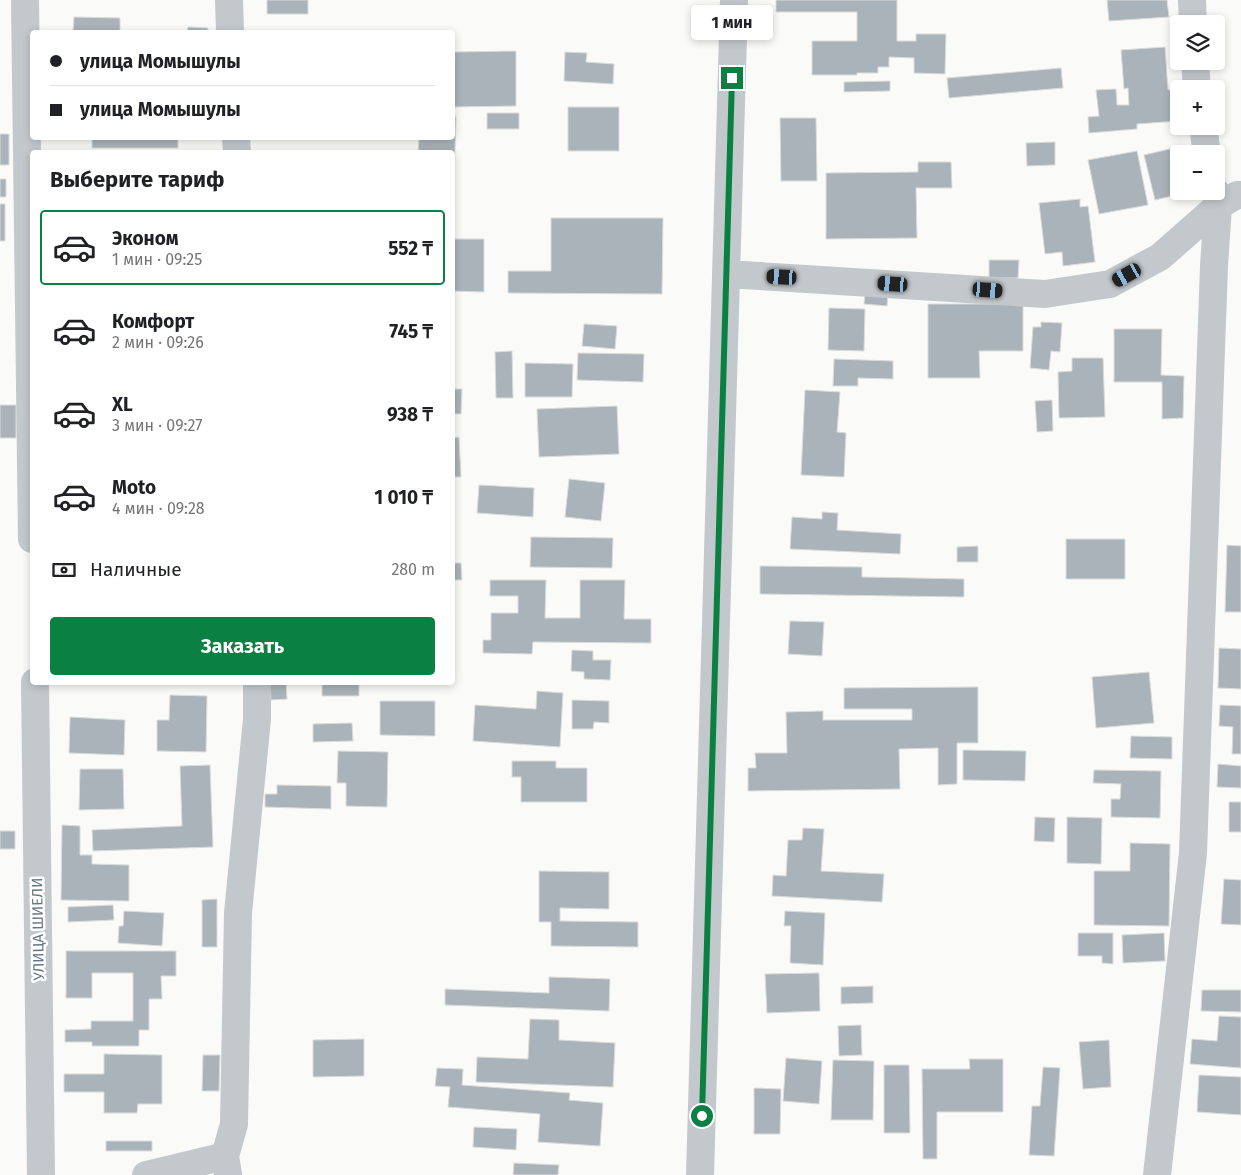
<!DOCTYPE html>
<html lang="ru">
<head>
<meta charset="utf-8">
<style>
	:root { --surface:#fff; --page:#f2f2f2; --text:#202124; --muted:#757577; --line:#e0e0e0; --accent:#0b8043 }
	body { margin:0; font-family:"Fira Sans",sans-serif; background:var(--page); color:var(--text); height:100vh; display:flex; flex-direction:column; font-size:19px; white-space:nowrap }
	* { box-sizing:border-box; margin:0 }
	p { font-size:16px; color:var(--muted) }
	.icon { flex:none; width:28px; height:28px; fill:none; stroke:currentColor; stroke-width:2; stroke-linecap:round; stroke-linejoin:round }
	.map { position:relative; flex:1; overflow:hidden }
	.sheet { position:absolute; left:30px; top:150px; width:425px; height:535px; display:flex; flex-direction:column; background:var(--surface); border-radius:5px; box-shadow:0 2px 8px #0003 }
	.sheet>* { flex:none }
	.hud { position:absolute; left:30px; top:30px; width:425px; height:110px; border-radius:5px; box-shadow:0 2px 8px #0003; display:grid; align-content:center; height:110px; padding:0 20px; background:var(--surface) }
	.buttons { position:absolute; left:1170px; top:15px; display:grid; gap:10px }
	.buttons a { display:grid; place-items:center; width:55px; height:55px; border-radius:5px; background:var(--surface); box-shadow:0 2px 8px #0003; font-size:25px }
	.end { position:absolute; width:22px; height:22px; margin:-11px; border:6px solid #0b8043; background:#fff; box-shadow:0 0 0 2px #fff }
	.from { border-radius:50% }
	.bubble { position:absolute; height:35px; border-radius:5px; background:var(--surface); box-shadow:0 2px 8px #0003; font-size:16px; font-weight:700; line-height:35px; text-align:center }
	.car { position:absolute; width:15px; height:30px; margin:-15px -8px; border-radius:6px; box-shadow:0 0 4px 1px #0007; background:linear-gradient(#222 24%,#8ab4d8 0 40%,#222 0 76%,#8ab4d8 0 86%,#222 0) }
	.hud b { display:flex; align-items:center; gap:18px; height:48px; font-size:19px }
	.hud b+b { border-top:1px solid var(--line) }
	.hud i { width:12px; height:12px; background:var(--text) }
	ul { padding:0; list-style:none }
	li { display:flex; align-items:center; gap:15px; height:75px; margin:0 10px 8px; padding:0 10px; border:2px solid transparent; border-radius:5px }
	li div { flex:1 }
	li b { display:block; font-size:19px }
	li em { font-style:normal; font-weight:700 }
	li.on { border-color:var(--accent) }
	li>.icon { width:45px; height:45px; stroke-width:1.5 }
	h2 { padding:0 20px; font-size:22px; line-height:60px }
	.pay { display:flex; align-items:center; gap:12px; height:55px; padding:0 20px; font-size:19px }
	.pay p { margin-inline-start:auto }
	.primary-button { display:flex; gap:10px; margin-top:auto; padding:10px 20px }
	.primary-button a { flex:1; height:58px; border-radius:5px; background:var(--accent); color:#fff; font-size:20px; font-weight:700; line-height:58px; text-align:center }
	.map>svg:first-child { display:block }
	.building { fill:#aab3b9; stroke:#dcdcda }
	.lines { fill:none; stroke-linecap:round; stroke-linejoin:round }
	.minor { stroke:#c3c8cc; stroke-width:28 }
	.route { stroke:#0b8043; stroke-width:6 }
	.labels { text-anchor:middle; stroke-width:5; stroke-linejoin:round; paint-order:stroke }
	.street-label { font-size:15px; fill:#657683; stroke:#fff }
</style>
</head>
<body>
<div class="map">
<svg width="1241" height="1175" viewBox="0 0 1241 1175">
	<rect width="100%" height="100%" fill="#fafaf8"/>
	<path class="building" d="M267,0H308V14H267Z
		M776,0H897V41H916V34H946L945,74L914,73V58L889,57V67H878V73H857V75H812V41H857V12H776Z
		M1107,0H1167L1169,17L1109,21Z
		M74,17L120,18V32H73Z
		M188,27L208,28V32H187Z
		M1165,47L1168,90H1179V121L1137,124V129L1089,133L1088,117L1099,116L1096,90L1116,89L1117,105H1129L1128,88L1124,89L1121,50Z
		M516,51V106L452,107V59H455L454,52Z
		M565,52L587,53L586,62L614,64L613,84L564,81Z
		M1061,68L1063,88L949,98L947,78Z
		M890,81V91L844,92V82Z
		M568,107H619V151H568Z
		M487,113H519V129H487Z
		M452,117H456L454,183H452V152H418L419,138H452Z
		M780,118H816L817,181H781Z
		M0,134H9V165H0Z
		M92,138H178V148H92Z
		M1055,142V165L1027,166L1026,143Z
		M1178,147L1180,154H1179V191L1189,192L1155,200L1144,155Z
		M1137,151L1148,205L1099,214L1088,160Z
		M918,162H951L952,188H916L917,238L826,239V173L918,172Z
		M0,179H6V197H0Z
		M1080,199V207L1088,206L1095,262L1063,266L1062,252L1045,254L1039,203Z
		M0,204H5V241H0Z
		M551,218H663L662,294L508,293V271H551Z
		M454,239H484V292L452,291V245H454Z
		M989,260H1019L1018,278H989Z
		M865,290L888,292L887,306L864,304Z
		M928,304H1023V351H979L980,378H928Z
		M829,308L865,309L864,351L828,350Z
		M1041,322L1062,323L1060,352L1051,351L1049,370L1030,368L1033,327H1041Z
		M584,324L617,326L615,349L582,346Z
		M1114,329H1162L1161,375L1184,376L1183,418L1162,419V382H1114Z
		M512,351L513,398H496L495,352Z
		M578,353L644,354L643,382L577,380Z
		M1072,358H1103L1105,417L1059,418L1058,372L1072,371Z
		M834,359L893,361V379L858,378V386H833Z
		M525,363L573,364L572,397H525Z
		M452,389H462L461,414H452Z
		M805,390L840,392L837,432L846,433L844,477L801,475Z
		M1052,400L1053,431L1037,432L1035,401Z
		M0,405H16V438H0Z
		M617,406L619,454L539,457L537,409Z
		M459,437L461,477H452V438Z
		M569,479L605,483L601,521L565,517Z
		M479,485L534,488L533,517L477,513Z
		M822,512L838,513L837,530L901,534L900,554L790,549L792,517L822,519Z
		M531,537L613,538L612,568L530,567Z
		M1066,539H1125V579H1066Z
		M1227,545L1241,546V612H1225Z
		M978,546V562H957V547Z
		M452,563H461L462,580H452Z
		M760,566L862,567V577L964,579V597L760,594Z
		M490,580H546L545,618H580V580H625L624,619H651V643L533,642L532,654L483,653V640H491V613H518V596H490Z
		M790,621L824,622L822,656L788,654Z
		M1219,648L1241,649V689L1218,688Z
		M572,650L593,651V660H611L610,680L584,679V672L571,671Z
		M1149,672L1154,723L1096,728L1092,677Z
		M270,682H286L287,699L271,700Z
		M322,682H359V696H322Z
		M978,687V743H957V784L938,785V748L899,749L900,789L748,791V768H756L755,753H787L786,712L823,711V720H912V709H844V688Z
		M537,691L563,693L560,747L473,741L475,705L536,709Z
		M170,695L207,696L206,752L157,751V720H169Z
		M572,700L609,701V723L594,722L593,729H572Z
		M380,701H435V736L380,735Z
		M1220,705L1241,706V754H1232L1233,727L1219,726Z
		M70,717L125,720L124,755L69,753Z
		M352,723L353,741L313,742V724Z
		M1131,736L1172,737V759L1130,758Z
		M963,750L1026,751L1025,781L963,780Z
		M338,751L388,752L387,807L346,806V783H337Z
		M512,761H556V768H587V802H521V777H512Z
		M1218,764L1241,766V788L1217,787Z
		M210,765L213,847L93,851L92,830L182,826L180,766Z
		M80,769H123L124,809L79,810Z
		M1094,770L1161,771L1160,818L1111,817V799H1120L1121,784L1093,783Z
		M277,785L331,786V809L265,807V794H277Z
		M1229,802H1241V832H1229Z
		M1035,817L1055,818L1054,842L1034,841Z
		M1067,817L1102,818L1101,864L1067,863Z
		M62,825L80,826V855H92V864L129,865V901L61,900Z
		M803,828L824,829L821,871L884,874L882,902L772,896L773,875L786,876L788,840H802Z
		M0,831H15V849H0Z
		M1130,843L1170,844L1169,926L1094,925V871H1130Z
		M539,871L609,872V909L560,908V921L638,922V947L551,946V922H539Z
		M1224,879L1241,880V925L1221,924Z
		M217,899V947H202V900Z
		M113,905L114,920L68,922V907Z
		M124,911L164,913L162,946L118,943L119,926H123Z
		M785,911L825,913L823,965L790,963L791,926H784Z
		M1078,933H1113V964L1102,963V956H1078Z
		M1164,933L1165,961L1123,963L1122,935Z
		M66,951H176V976H161L162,999H149V1030H139V1046H92V1042H65V1030L91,1029V1021H133V973H92V998H66Z
		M819,973L820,1011L767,1013L765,974Z
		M549,977L610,979L609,1011L445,1005V989L549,993Z
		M873,986V1003L841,1004V987Z
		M1202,990H1241V1012L1201,1011Z
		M1219,1016L1241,1017V1068L1190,1064L1192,1039L1217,1041Z
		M530,1019L559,1020V1040L615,1043L613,1087L476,1082L477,1057L528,1059Z
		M861,1025L862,1055L839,1056L838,1026Z
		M364,1039V1076L313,1077V1040Z
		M1109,1040L1111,1087L1083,1089L1079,1042Z
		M104,1054L162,1055V1104H138L137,1113H104V1092H64V1074H104Z
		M203,1055H220L219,1091H202Z
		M786,1058L822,1061L819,1104L783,1101Z
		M969,1059H1003V1112H937V1159H923L922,1069H970Z
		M833,1060L874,1061L873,1120H831Z
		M884,1065H909L910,1133H884Z
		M1043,1067L1060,1068L1054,1156L1029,1155L1032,1106H1040Z
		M437,1068L463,1069L462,1085L570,1093L569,1100L603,1103L600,1146L538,1142L540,1114L448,1107L450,1087L435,1086Z
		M1199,1075L1241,1077V1115L1197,1112Z
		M754,1088L781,1089L780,1134H754Z
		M474,1127L517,1129L516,1150L473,1147Z
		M106,1141H152V1151H106Z
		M514,1163L559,1165L558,1175H513Z"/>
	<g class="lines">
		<path class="minor" d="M25,0L32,539
			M229,0L230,32
			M1192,0L1193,24
			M1195,61L1197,89
			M1203,126L1207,154
			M236,138L237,152
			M727,274L1045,294L1110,284L1160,257L1218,206L1237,195H1241
			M35,682L41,1175
			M225,1156L234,1124L238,913L257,719V682
			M146,1175L225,1156L228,1174
			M700,1175L734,0
			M1157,1175L1193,853L1214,266L1218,206L1215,191"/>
	</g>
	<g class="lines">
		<path class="route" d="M702,1116L732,78"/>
	</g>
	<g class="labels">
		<g class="street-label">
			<text transform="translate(38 929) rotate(-91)" y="5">УЛИЦА ШИЕЛИ</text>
		</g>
	</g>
</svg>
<div class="buttons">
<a><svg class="icon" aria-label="layers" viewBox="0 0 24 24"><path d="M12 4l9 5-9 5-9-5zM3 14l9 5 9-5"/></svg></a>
<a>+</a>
<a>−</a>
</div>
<i class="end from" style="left:702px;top:1116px"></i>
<i class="end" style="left:732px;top:78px"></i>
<div class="bubble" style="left:691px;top:5px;width:82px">1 мин</div>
<i class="car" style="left:1127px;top:275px;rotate:241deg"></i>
<i class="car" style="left:782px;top:277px;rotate:273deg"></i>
<i class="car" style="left:893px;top:284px;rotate:274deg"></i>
<i class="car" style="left:988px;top:290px;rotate:94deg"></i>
<div class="hud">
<b><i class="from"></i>улица Момышулы</b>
<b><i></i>улица Момышулы</b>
</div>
<section class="sheet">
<h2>Выберите тариф</h2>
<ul>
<li class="on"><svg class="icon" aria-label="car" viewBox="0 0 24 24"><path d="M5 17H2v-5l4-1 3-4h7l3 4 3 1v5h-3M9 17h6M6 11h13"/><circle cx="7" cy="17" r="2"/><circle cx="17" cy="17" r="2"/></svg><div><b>Эконом</b><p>1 мин · 09:25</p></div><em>552 ₸</em></li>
<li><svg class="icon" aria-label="car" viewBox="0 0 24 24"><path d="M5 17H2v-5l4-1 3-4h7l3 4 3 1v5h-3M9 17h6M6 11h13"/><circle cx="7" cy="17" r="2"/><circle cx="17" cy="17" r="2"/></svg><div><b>Комфорт</b><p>2 мин · 09:26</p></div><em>745 ₸</em></li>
<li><svg class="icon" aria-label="car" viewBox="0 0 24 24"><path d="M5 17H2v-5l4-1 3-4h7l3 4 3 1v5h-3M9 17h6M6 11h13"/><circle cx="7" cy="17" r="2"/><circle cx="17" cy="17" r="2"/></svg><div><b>XL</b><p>3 мин · 09:27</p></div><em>938 ₸</em></li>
<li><svg class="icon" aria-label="car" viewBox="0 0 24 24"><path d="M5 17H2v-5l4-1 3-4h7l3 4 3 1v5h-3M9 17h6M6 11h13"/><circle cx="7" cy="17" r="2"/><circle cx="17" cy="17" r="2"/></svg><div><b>Moto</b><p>4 мин · 09:28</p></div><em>1 010 ₸</em></li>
</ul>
<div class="pay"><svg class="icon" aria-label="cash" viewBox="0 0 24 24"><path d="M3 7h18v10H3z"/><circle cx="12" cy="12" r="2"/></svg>Наличные<p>280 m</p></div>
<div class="primary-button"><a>Заказать</a></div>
</section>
</div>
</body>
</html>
